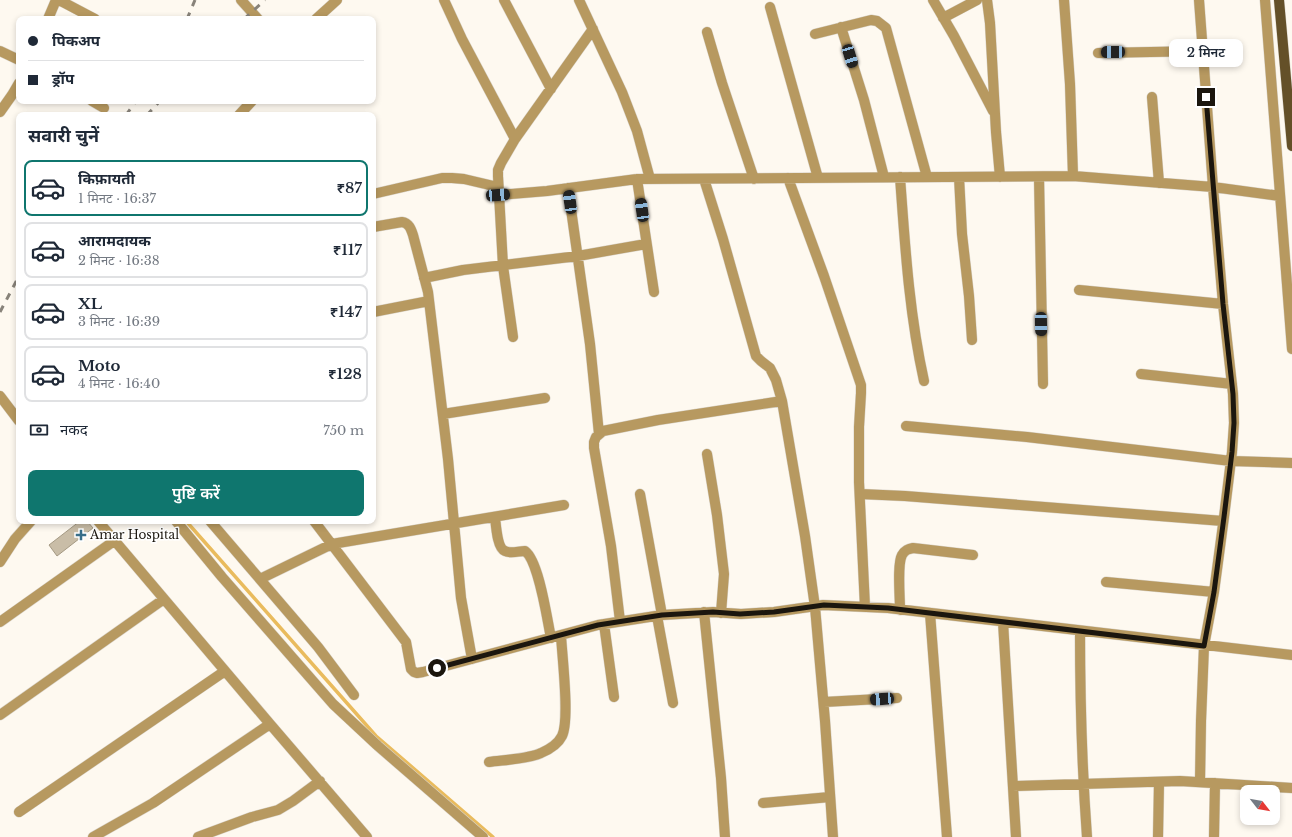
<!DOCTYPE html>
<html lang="hi">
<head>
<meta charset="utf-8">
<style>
	:root { --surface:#fff; --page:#f6f6f7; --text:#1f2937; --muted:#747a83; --line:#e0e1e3; --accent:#0f766e }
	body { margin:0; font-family:"Libre Baskerville","Noto Sans Devanagari",serif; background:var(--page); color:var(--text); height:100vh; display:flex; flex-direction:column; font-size:15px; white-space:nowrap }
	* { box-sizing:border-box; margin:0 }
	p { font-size:13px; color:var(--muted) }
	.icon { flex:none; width:22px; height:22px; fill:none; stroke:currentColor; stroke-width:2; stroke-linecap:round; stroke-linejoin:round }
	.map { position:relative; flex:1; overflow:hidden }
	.drawer { position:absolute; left:16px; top:112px; width:360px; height:412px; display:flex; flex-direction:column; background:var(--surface); border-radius:8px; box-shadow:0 2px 6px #0003 }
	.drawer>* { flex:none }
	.top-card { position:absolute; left:16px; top:16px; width:360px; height:88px; border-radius:8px; box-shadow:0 2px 6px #0003; display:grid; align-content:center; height:88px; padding:0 12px; background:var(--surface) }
	.needle { width:26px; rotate:121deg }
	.fabs { position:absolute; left:1240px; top:785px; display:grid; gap:8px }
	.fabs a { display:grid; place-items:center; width:40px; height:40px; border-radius:8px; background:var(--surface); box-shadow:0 2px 6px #0003; font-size:20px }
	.end { position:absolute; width:18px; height:18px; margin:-9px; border:5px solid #1b160e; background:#fff; box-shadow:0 0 0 2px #fff }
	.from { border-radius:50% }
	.bubble { position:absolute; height:28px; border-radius:8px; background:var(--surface); box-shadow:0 2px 6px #0003; font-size:13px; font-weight:600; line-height:28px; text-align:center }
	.car { position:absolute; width:12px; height:24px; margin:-12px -6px; border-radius:5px; box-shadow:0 0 3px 1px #0007; background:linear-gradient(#222 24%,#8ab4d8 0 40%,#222 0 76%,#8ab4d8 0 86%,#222 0) }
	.top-card b { display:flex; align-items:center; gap:14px; height:38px; font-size:15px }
	.top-card b+b { border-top:1px solid var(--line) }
	.top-card i { width:10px; height:10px; background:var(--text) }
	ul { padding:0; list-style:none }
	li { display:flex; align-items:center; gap:12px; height:56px; margin:0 8px 6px; padding:0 4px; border:2px solid var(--line); border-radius:8px }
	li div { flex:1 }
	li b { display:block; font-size:15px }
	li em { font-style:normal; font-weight:600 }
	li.active { border-color:var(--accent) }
	li>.icon { width:36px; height:36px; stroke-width:1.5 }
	h2 { padding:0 12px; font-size:18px; line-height:48px }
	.pay { display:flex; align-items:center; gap:10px; height:44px; padding:0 12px; font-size:15px }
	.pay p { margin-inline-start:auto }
	.action { display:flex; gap:8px; margin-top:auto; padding:8px 12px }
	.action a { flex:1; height:46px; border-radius:8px; background:var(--accent); color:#fff; font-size:16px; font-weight:600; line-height:46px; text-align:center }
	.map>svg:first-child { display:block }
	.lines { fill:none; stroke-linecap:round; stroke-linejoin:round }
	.stream { stroke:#e9bb5d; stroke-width:3.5 }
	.building { fill:#c9bda7; stroke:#a59a84 }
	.minor-casing { stroke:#dad5cc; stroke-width:11 }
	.major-casing { stroke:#dad5cc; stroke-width:11 }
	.minor { stroke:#b79960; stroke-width:10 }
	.major { stroke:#645028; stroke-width:10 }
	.rail { stroke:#88837a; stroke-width:3; stroke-dasharray:7 7; stroke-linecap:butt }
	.route { stroke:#1b160e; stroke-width:5 }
	.poi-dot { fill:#386e89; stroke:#fff; stroke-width:1.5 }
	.labels { text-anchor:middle; stroke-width:3; stroke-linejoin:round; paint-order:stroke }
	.poi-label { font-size:12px; fill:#1b160e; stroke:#fff; text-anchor:start }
</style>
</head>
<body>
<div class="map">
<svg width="1292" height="837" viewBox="0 0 1292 837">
	<rect width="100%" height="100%" fill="#fef9f0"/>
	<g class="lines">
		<path class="stream" d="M186,521L376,736L493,837"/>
	</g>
	<path class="building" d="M80,521H87L93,528L57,556L49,545Z"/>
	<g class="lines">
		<g class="minor-casing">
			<path id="minor" d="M59,0L95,19
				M241,0L258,19
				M444,0L462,39L515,139
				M504,0L551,89
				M579,0L622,92L637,131L650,179
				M933,0L954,36L993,111
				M987,0L990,23L996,132L1000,177
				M1064,0L1070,84L1073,176
				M1199,0L1213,187L1223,304L1233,394L1234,423L1232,452L1224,517L1214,592L1204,646L1201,721L1200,782
				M1265,0L1292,349
				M770,7L818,178
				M943,18L977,0
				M48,19L56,0
				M316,19L337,0
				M841,27L864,100L884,177
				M707,32L722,83L754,179
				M815,34L871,20L877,21L886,28L927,177
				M0,51L19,60
				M1098,53L1203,51
				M1152,97L1159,183
				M92,101L104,108
				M0,112L12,95L19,83
				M239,115L252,101
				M900,177C905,245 909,313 924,381
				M959,177L962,234L969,296L972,340
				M1039,177L1043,384
				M788,178L824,276L861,385V393L859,427V482L865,607
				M637,179L654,292
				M704,179L723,239L756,356L761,361L770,368L776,380L782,401L805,536L815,607L825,721L833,837
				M568,188L590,344L599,434
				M373,194L442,178H452L464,179L498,187
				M498,195L547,191L637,179L1073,176L1213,187L1280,196
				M373,227L402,222C409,223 411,229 413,235L428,292L448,459L461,598L472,659
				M424,278L463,270L578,256L646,244
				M1079,290L1223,304
				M373,312L429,301
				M513,337L503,266L498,176V170L501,163L515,139L593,29
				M1141,374L1232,384
				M0,396L19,421
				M443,414L545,398
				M906,426L1027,437L1231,461L1292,463
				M707,454L717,515L724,574L721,613
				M640,494L662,615
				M860,494L905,496L1223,521
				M495,517C496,525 497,548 505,551C510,554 519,551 525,551C539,561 547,619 551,638
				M98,521L270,724L367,837
				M176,521L222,577L333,704L378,746L483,837
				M210,521L318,647L354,695
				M314,521L406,642L411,669L414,672L417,673L423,672L598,625L662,615L713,612L741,614L774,612L823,605L888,608L1292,655
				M0,562L15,539L31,521
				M260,579L332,544L564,505
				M1106,582L1214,592
				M900,610C900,597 897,564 902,555C905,550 908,549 913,548L973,555
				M704,612L721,778L725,837
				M930,613L947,837
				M657,616L673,703
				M620,621L611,546L594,448V442L596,437L603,431L658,420L782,401
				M0,622L114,541
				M1003,622L1016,837
				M604,624L614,697
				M1080,631C1080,700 1082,769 1087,837
				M824,702L897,698
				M0,715L164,599
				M489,762C503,760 529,759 541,753C548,750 558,744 562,736C570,720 562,656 561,635
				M1013,786L1180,781L1292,788
				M763,803L830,797
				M19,812L225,671
				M93,837L153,803L270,724
				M198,837L252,817L278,810L293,801L320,781
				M1158,837L1159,782
				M1214,837L1215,783"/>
		</g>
		<g class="major-casing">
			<path id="major" d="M1279,0L1292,146"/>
		</g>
		<use href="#minor" class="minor"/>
		<use href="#major" class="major"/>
		<path class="rail" d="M187,19L195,0
			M244,19L265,0
			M126,115L136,101
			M147,115L160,101
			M0,312L19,276"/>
	</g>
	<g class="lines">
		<path class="route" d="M437,668L598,625L662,615L713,612L740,614L774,612L824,605L888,608L1204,646L1214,592L1224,517L1232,452L1234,423L1233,394L1223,304L1206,97"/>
	</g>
	<path class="poi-dot" d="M79 529h4v4h4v4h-4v4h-4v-4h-4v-4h4z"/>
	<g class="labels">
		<g class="poi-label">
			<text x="90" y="539">Amar Hospital</text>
		</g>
	</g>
</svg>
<div class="fabs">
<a><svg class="needle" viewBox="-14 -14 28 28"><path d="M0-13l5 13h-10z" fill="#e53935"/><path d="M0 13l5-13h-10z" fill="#747a83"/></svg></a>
</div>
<i class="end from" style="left:437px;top:668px"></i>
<i class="end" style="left:1206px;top:97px"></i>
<div class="bubble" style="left:1169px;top:39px;width:74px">2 मिनट</div>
<i class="car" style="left:1113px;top:52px;rotate:269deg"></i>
<i class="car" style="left:850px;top:56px;rotate:163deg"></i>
<i class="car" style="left:498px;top:195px;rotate:86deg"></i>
<i class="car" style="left:570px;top:202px;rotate:352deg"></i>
<i class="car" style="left:642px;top:210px;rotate:352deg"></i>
<i class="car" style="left:1041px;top:324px;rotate:179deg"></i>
<i class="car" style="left:882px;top:699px;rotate:266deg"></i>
<div class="top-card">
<b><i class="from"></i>पिकअप</b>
<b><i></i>ड्रॉप</b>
</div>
<section class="drawer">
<h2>सवारी चुनें</h2>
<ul>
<li class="active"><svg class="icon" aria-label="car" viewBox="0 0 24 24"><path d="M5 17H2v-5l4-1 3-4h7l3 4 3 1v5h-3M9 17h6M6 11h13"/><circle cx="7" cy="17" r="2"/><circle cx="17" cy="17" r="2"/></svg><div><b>किफ़ायती</b><p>1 मिनट · 16:37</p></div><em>₹87</em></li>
<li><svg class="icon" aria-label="car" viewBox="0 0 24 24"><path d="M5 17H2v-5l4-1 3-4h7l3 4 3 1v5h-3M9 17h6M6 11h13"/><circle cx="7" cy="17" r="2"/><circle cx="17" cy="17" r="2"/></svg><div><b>आरामदायक</b><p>2 मिनट · 16:38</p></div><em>₹117</em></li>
<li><svg class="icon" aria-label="car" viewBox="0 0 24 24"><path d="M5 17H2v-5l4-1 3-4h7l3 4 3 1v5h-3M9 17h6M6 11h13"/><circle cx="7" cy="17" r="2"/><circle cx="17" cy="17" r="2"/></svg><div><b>XL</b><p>3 मिनट · 16:39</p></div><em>₹147</em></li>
<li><svg class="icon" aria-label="car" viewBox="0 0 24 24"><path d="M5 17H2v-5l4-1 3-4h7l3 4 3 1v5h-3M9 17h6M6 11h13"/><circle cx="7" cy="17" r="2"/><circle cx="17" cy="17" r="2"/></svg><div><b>Moto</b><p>4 मिनट · 16:40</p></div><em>₹128</em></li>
</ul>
<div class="pay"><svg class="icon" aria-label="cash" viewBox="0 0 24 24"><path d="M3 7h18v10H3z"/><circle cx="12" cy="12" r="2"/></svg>नकद<p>750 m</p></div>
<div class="action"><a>पुष्टि करें</a></div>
</section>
</div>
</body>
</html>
